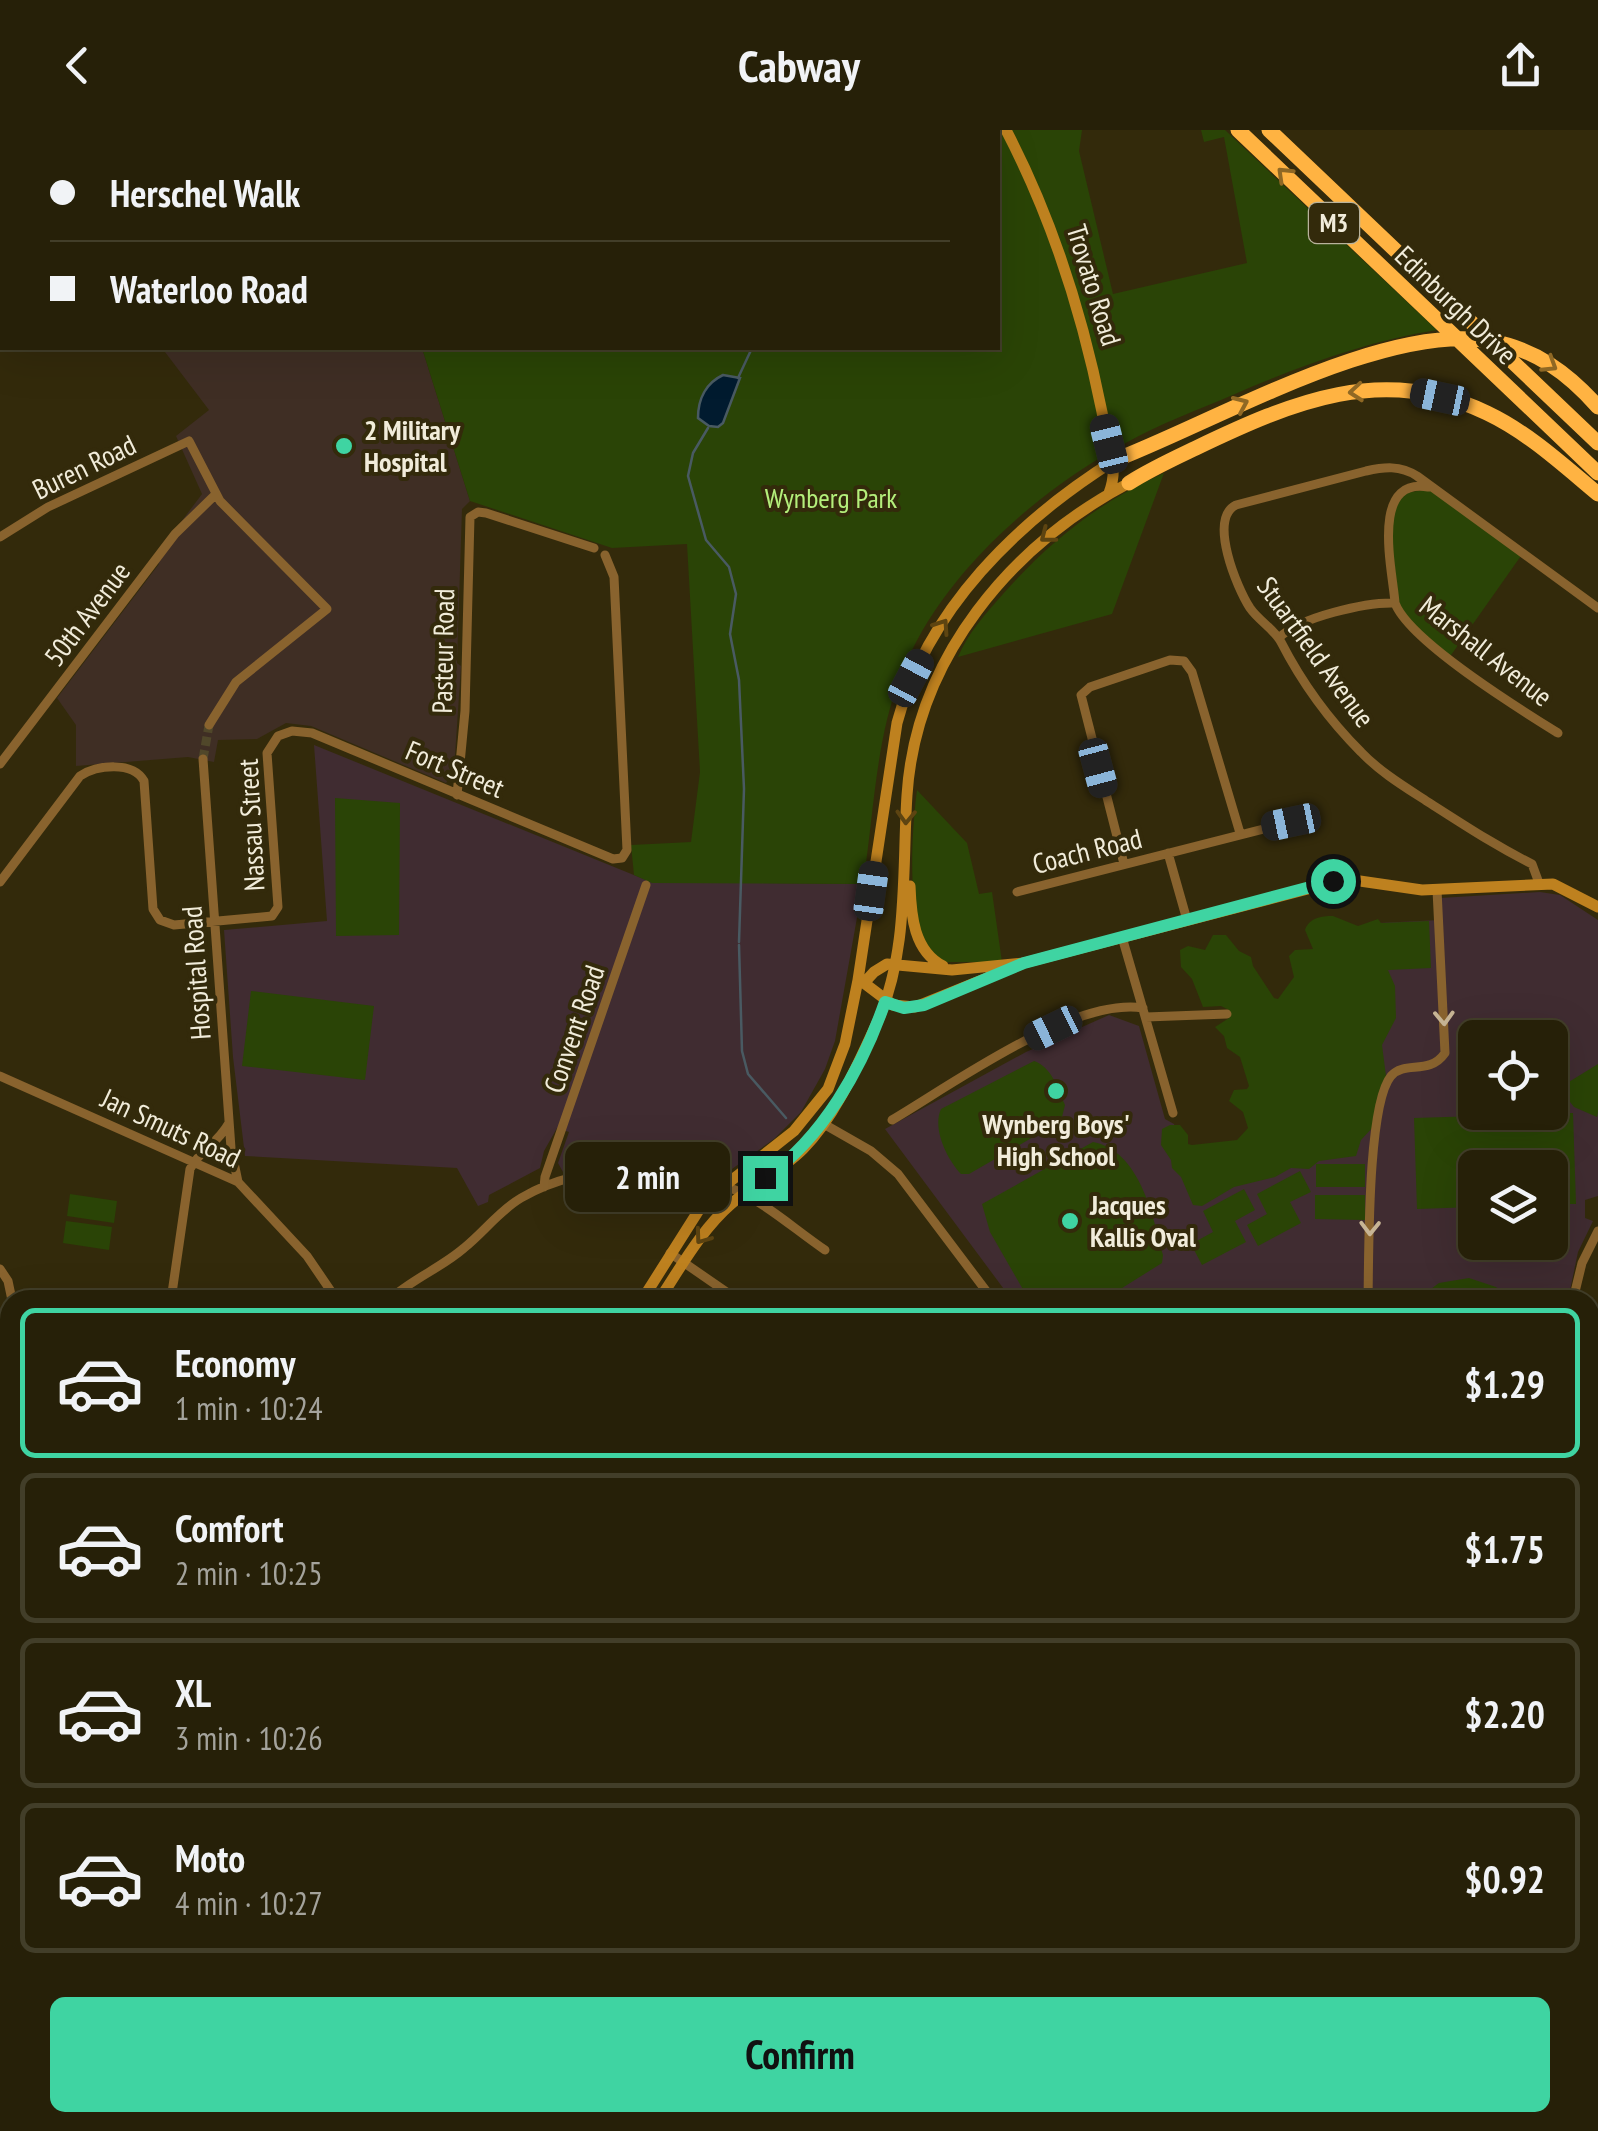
<!DOCTYPE html>
<html lang="en">
<head>
<meta charset="utf-8">
<style>
	:root { --surface:#262008; --page:#322d16; --text:#f1f3f6; --muted:#a4a39c; --line:#423e29; --accent:#3fd4a2 }
	body { margin:0; font-family:"PT Sans Narrow",sans-serif; background:var(--page); color:var(--text); height:100vh; display:flex; flex-direction:column; font-size:38px; white-space:nowrap }
	* { box-sizing:border-box; margin:0 }
	p { font-size:32px; color:var(--muted) }
	.icon { flex:none; width:55px; height:55px; fill:none; stroke:currentColor; stroke-width:2; stroke-linecap:round; stroke-linejoin:round }
	.map { position:relative; flex:1; overflow:hidden }
	.drawer { position:absolute; left:0px; top:1160px; width:1600px; height:842px; display:flex; flex-direction:column; background:var(--surface); border-radius:30px 30px 0 0; box-shadow:0 10px 40px #0002,0 0 0 2px var(--line) }
	.drawer>* { flex:none }
	.hud { position:absolute; left:0px; top:0px; width:1000px; height:220px; box-shadow:0 10px 40px #0002,0 0 0 2px var(--line); display:grid; align-content:center; height:220px; padding:0 50px; background:var(--surface) }
	.buttons { position:absolute; left:1458px; top:890px; display:grid; gap:20px }
	.buttons a { display:grid; place-items:center; width:110px; height:110px; border-radius:15px; background:var(--surface); box-shadow:0 10px 40px #0002,0 0 0 2px var(--line); font-size:50px }
	.end { position:absolute; width:45px; height:45px; margin:-22px; border:12px solid #3fd4a2; background:#111; box-shadow:0 0 0 5px #111 }
	.from { border-radius:50% }
	.bubble { position:absolute; height:70px; border-radius:15px; background:var(--surface); box-shadow:0 10px 40px #0002,0 0 0 2px var(--line); font-size:32px; font-weight:600; line-height:70px; text-align:center }
	.car { position:absolute; width:30px; height:60px; margin:-30px -15px; border-radius:12px; box-shadow:0 0 8px 2px #0007; background:linear-gradient(#222 24%,#8ab4d8 0 40%,#222 0 76%,#8ab4d8 0 86%,#222 0) }
	.hud b { display:flex; align-items:center; gap:35px; height:95px; font-size:38px }
	.hud b+b { border-top:2px solid var(--line) }
	.hud i { width:25px; height:25px; background:var(--text) }
	ul { padding:18px 0 0; list-style:none }
	li { display:flex; align-items:center; gap:30px; height:150px; margin:0 20px 15px; padding:0 30px; border:5px solid var(--line); border-radius:15px }
	li div { flex:1 }
	li b { display:block; font-size:38px }
	li em { font-style:normal; font-weight:600 }
	li.on { border-color:var(--accent) }
	li>.icon { width:90px; height:90px; stroke-width:1.5 }
	.button { display:flex; gap:20px; margin-top:auto; padding:20px 50px }
	.button a { flex:1; height:115px; border-radius:15px; background:var(--accent); color:#111; font-size:40px; font-weight:600; line-height:115px; text-align:center }
	header { display:flex; justify-content:space-between; align-items:center; height:130px; padding:0 50px; background:var(--surface); font-size:45px; font-weight:600 }
	.map>svg:first-child { display:block }
	.education { fill:#402c31; fill-rule:evenodd }
	.medical { fill:#3f2e24 }
	.green { fill:#2a4406 }
	.water { fill:#011b2f; stroke:#495a62; stroke-width:2.5 }
	.lines { fill:none; stroke-linecap:round; stroke-linejoin:round }
	.stream { stroke:#495a62; stroke-width:2.5 }
	.street-tunnel { stroke:#50472a; stroke-width:9; stroke-dasharray:9 4.5; stroke-linecap:butt }
	.street { stroke:#89632e; stroke-width:9 }
	.secondary { stroke:#be811f; stroke-width:11 }
	.highway { stroke:#ffb342; stroke-width:15 }
	.oneway { stroke:#8f6824 }
	.oneway2 { stroke:#5d4411 }
	.oneway3 { stroke:#c7b595 }
	.route { stroke:#3fd4a2; stroke-width:12 }
	.poi-dot { fill:#3fd4a2; stroke:#332a0b; stroke-width:4 }
	.labels { text-anchor:middle; stroke-width:8; stroke-linejoin:round; paint-order:stroke }
	.shield { fill:#332a0b; stroke:#b8b29c; stroke-width:2.5 }
	.shield-label { font-size:25px; font-weight:bold; fill:#f1ecda }
	.street-label { font-size:28px; fill:#f1ecda; stroke:#332a0b }
	.poi-label { font-size:28px; font-weight:bold; fill:#f1ecda; stroke:#332a0b; text-anchor:start }
	.park-label { font-size:28px; fill:#b4ef7b; stroke:#332a0b }
</style>
</head>
<body>
<header><svg class="icon" aria-label="back" viewBox="0 0 24 24"><path d="M15 5l-7 7 7 7"/></svg>Cabway<svg class="icon" aria-label="share" viewBox="0 0 24 24"><path d="M12 15V3M7 8l5-5 5 5M5 13v7h14v-7"/></svg></header>
<div class="map">
<svg width="1598" height="2001" viewBox="0 0 1598 2001">
	<rect width="100%" height="100%" fill="#332a0b"/>
	<path class="education" d="M314,615L651,752L863,754L835,911L825,939L801,982L774,1009L732,1039L609,1037L563,1042L558,1033L569,1002L557,998L544,1021L540,1038L489,1065L488,1072L478,1076L457,1038L245,1026L233,927L224,800L327,791Z
		M1540,762L1560,765L1598,790V1066L1585,1070V1088L1593,1091L1578,1122L1568,1170H1012L885,999L1026,922L1109,885L1139,896L1165,989L1174,994L1199,1067L1367,997L1378,793L1440,790V768ZM1475,908H1550V982H1475ZM1475,1038H1550V1112H1475Z"/>
	<path class="medical" d="M171,218H422L470,371L462,379L457,533L461,536L454,641L446,653L311,596L286,593L257,609L218,610L214,632L188,627L76,636V595L57,568L159,434L154,428L202,364L176,306L209,280L165,222Z"/>
	<path class="green" d="M479,0H1082L1079,21L1113,164L1247,133L1224,7L1204,12L1201,0H1225L1437,200C1367,211 1300,236 1235,264C1198,280 1159,294 1124,314C1033,364 939,447 901,545C875,611 874,685 863,754L652,753L634,745L631,715L691,712L700,642L687,414L612,418L470,371L422,218H998V2H475Z
		M1164,343L1112,484L958,527C968,503 986,483 1003,464C1049,412 1100,371 1164,343Z
		M1431,359L1523,423L1449,528L1401,487L1389,390L1404,363Z
		M917,660L967,713L979,764L992,762L1002,832H945C939,828 931,822 927,816C906,785 912,697 917,660Z
		M335,668L400,673L399,805L336,806Z
		M1333,786L1358,796L1378,789L1381,793L1429,791L1431,838L1388,840L1395,856L1396,888L1382,915L1386,946L1374,996L1361,1010L1356,1026L1319,1031L1309,1039L1291,1038L1275,1047L1234,1057L1202,1076L1193,1075L1181,1047L1172,1038L1171,1030L1161,1015L1162,999L1170,995H1180L1188,1005V1014L1192,1015L1237,1010L1248,998L1243,982L1229,971L1234,960L1247,959L1249,956L1240,927L1227,918L1224,906L1215,897L1229,888V880L1221,876L1203,877L1192,849L1181,837L1180,820L1188,816L1205,820L1213,805H1226L1239,821L1251,827L1253,836L1274,868L1278,869L1294,847L1289,826L1295,820L1313,819L1305,800C1309,788 1321,786 1333,786Z
		M251,861L374,876L365,950L242,936Z
		M1034,931C1052,937 1058,959 1065,975L1061,991L969,1044H961C947,1029 932,999 941,979Z
		M1598,934V982L1597,987L1574,977L1559,958Z
		M1573,983L1576,1074H1550V1038H1475V1077L1417,1079L1414,988Z
		M1093,1012C1140,1021 1153,1086 1163,1125L1162,1133L1103,1170H1029L990,1102L982,1074Z
		M1316,1034H1365V1057H1316Z
		M1300,1041L1311,1062L1290,1072L1301,1093L1258,1116L1247,1095L1267,1084L1257,1064Z
		M1244,1059L1255,1080L1235,1091L1246,1112L1202,1135L1191,1114L1213,1102L1203,1081Z
		M70,1064L117,1071L114,1093L67,1086Z
		M1315,1065H1365V1090L1315,1089Z
		M66,1091L112,1097L109,1120L63,1113Z
		M1469,1148L1496,1157L1511,1170H1416L1439,1153Z
		M0,1576L10,1580V1992H316L317,2001H0Z
		M399,1993H549V2001H399Z"/>
	<path class="water" d="M723,245L740,248L723,293L718,297L709,296L698,288C698,269 706,253 723,245Z"/>
	<g class="lines">
		<path class="stream" d="M864,2L866,0
			M738,248L752,218
			M708,298L693,323L688,346L706,410L729,437L736,464L730,504L739,550L744,659L739,812
			M739,815L742,921L748,944L786,988
			M0,1804L10,1803"/>
		<path class="street-tunnel" d="M203,629L209,595"/>
		<path class="street" d="M0,407L48,377L189,311L220,371L327,479L236,552L209,595
			M1395,473C1393,442 1369,347 1428,357
			M1279,508C1299,487 1367,472 1395,473C1409,511 1521,580 1558,603
			M203,629L231,1018L238,1052
			M0,634L175,404L215,365
			M457,665L465,581L470,387L478,382L486,383L594,418
			M1168,723L1187,790
			M1124,734L1081,565L1090,557L1170,530L1184,531L1192,542L1240,703
			M0,752L80,646C97,635 133,631 144,651L153,779L160,790L174,795L272,786L278,777L267,623L278,606L292,601L312,603L613,729L622,728L627,720L614,447L605,425
			M1539,753L1532,734C1494,715 1464,695 1428,672C1405,657 1380,642 1361,622C1329,590 1301,551 1281,512C1274,499 1259,491 1250,478C1237,458 1208,389 1236,375L1366,341C1384,337 1400,335 1417,346L1598,478
			M1017,762L1291,692
			M1122,807L1173,983
			M1146,887L1227,884
			M0,946L238,1052L307,1126L337,1170
			M892,990C953,954 1073,867 1143,878
			M822,993L871,1021L898,1044L993,1170
			M544,1057L545,1047L646,755
			M670,1123L738,1170
			M0,1139L8,1151L12,1170
			M171,1170L190,1039C201,1018 216,1016 229,993
			M389,1170C412,1149 441,1138 464,1118C484,1102 499,1081 521,1068C587,1030 684,1032 750,1067C776,1082 800,1103 825,1120
			M1368,1170C1369,1128 1367,975 1391,946C1405,930 1429,946 1445,923L1437,760
			M1573,1170L1582,1133L1598,1101
			M1590,1221L1598,1218
			M2,1374L10,1212
			M0,1419L10,1415
			M1590,1562L1598,1567
			M1590,1769L1598,1772
			M1590,1780L1598,1783
			M655,1992L666,2001
			M754,1992L765,2001
			M1236,1992L1241,2001
			M1336,1992L1340,2001
			M1516,1992L1521,2001
			M556,2001V1992
			M943,2001L958,1992
			M1201,2001L1219,1992"/>
		<path class="secondary" d="M1006,0C1053,90 1082,182 1102,282C1107,311 1120,335 1109,363
			M910,756C911,786 914,821 943,836
			M1024,833L952,840L887,834L874,842L864,853L893,875L915,877L1024,833L1346,749L1422,760L1553,754L1598,777
			M642,1170L704,1072L794,1001L828,959L845,914L858,850L897,593C927,479 1018,391 1115,330
			M659,1170C681,1137 701,1100 731,1074C754,1054 782,1040 803,1019C835,987 857,936 876,895C909,824 902,741 907,665C916,528 1011,415 1129,353
			M0,1374H10
			M1590,1433L1598,1428
			M0,1566L10,1569
			M345,1992L346,2001
			M875,1992L881,2001
			M778,2001L785,1992"/>
		<path class="highway" d="M1238,0L1598,343
			M1269,0L1598,313
			M18,2L22,0
			M81,2L86,0
			M0,12L2,11
			M0,47L2,46
			M1115,330C1214,292 1385,192 1490,211C1535,219 1568,243 1598,277
			M1129,353C1151,339 1173,329 1196,318C1292,272 1383,233 1487,283C1529,303 1563,335 1598,364"/>
	</g>
	<defs><path id="oneway-chevron" d="M-2-3.5L2.5 0L-2 3.5" fill="none" stroke-width="1.6" stroke-linecap="round" stroke-linejoin="round" transform="scale(2.5)"/></defs>
	<g class="oneway">
		<use href="#oneway-chevron" transform="translate(1284 44) rotate(-136)"/>
		<use href="#oneway-chevron" transform="translate(1550 235) rotate(32)"/>
		<use href="#oneway-chevron" transform="translate(1356 262) rotate(175)"/>
		<use href="#oneway-chevron" transform="translate(1241 274) rotate(-24)"/>
	</g>
	<g class="oneway2">
		<use href="#oneway-chevron" transform="translate(1047 406) rotate(142)"/>
		<use href="#oneway-chevron" transform="translate(942 496) rotate(-56)"/>
		<use href="#oneway-chevron" transform="translate(906 687) rotate(92)"/>
		<use href="#oneway-chevron" transform="translate(702 1107) rotate(126)"/>
	</g>
	<g class="oneway3">
		<use href="#oneway-chevron" transform="translate(1444 888) rotate(88)"/>
		<use href="#oneway-chevron" transform="translate(1370 1098) rotate(91)"/>
	</g>
	<g class="lines">
		<path class="route" d="M765,1048C823,1008 862,938 885,872L904,878L924,875L1024,833L1333,751"/>
	</g>
	<g class="poi-dot">
		<circle cx="344" cy="316" r="10"/>
		<circle cx="1056" cy="961" r="10"/>
		<circle cx="1070" cy="1091" r="10"/>
	</g>
	<g class="labels">
		<rect class="shield" x="1309" y="73" width="50" height="40" rx="8"/>
		<g class="shield-label">
			<text x="1334" y="102">M3</text>
		</g>
		<g class="street-label">
			<text transform="translate(1094 155) rotate(73)" y="10">Trovato Road</text>
			<text transform="translate(1456 175) rotate(44)" y="10">Edinburgh Drive</text>
			<text transform="translate(84 337) rotate(-26)" y="10">Buren Road</text>
			<text transform="translate(87 484) rotate(-53)" y="10">50th Avenue</text>
			<text transform="translate(443 521) rotate(-89)" y="10">Pasteur Road</text>
			<text transform="translate(1486 521) rotate(38)" y="10">Marshall Avenue</text>
			<text transform="translate(1316 522) rotate(54)" y="10">Stuartfield Avenue</text>
			<text transform="translate(455 639) rotate(23)" y="10">Fort Street</text>
			<text transform="translate(251 695) rotate(-93)" y="10">Nassau Street</text>
			<text transform="translate(1087 721) rotate(-14)" y="10">Coach Road</text>
			<text transform="translate(196 843) rotate(-94)" y="10">Hospital Road</text>
			<text transform="translate(574 899) rotate(-71)" y="10">Convent Road</text>
			<text transform="translate(171 998) rotate(25)" y="10">Jan Smuts Road</text>
		</g>
		<g class="poi-label">
			<text x="364" y="310">2 Military<tspan x="364" dy="32">Hospital</tspan></text>
			<text x="1056" y="1004" text-anchor="middle">Wynberg Boys'<tspan x="1056" dy="32">High School</tspan></text>
			<text x="1090" y="1085">Jacques<tspan x="1090" dy="32">Kallis Oval</tspan></text>
		</g>
		<g class="park-label">
			<text x="831" y="378">Wynberg Park</text>
		</g>
	</g>
</svg>
<div class="buttons">
<a><svg class="icon" aria-label="locate" viewBox="0 0 24 24"><circle cx="12" cy="12" r="6"/><path d="M12 2v4M12 18v4M2 12h4M18 12h4"/></svg></a>
<a><svg class="icon" aria-label="layers" viewBox="0 0 24 24"><path d="M12 4l9 5-9 5-9-5zM3 14l9 5 9-5"/></svg></a>
</div>
<i class="end from" style="left:1333px;top:751px"></i>
<i class="end" style="left:765px;top:1048px"></i>
<div class="bubble" style="left:565px;top:1012px;width:165px">2 min</div>
<i class="car" style="left:1440px;top:267px;rotate:282deg"></i>
<i class="car" style="left:1109px;top:314px;rotate:346deg"></i>
<i class="car" style="left:911px;top:548px;rotate:28deg"></i>
<i class="car" style="left:1098px;top:638px;rotate:165deg"></i>
<i class="car" style="left:1291px;top:692px;rotate:258deg"></i>
<i class="car" style="left:871px;top:761px;rotate:8deg"></i>
<i class="car" style="left:1053px;top:898px;rotate:244deg"></i>
<div class="hud">
<b><i class="from"></i>Herschel Walk</b>
<b><i></i>Waterloo Road</b>
</div>
<section class="drawer">
<ul>
<li class="on"><svg class="icon" aria-label="car" viewBox="0 0 24 24"><path d="M5 17H2v-5l4-1 3-4h7l3 4 3 1v5h-3M9 17h6M6 11h13"/><circle cx="7" cy="17" r="2"/><circle cx="17" cy="17" r="2"/></svg><div><b>Economy</b><p>1 min · 10:24</p></div><em>$1.29</em></li>
<li><svg class="icon" aria-label="car" viewBox="0 0 24 24"><path d="M5 17H2v-5l4-1 3-4h7l3 4 3 1v5h-3M9 17h6M6 11h13"/><circle cx="7" cy="17" r="2"/><circle cx="17" cy="17" r="2"/></svg><div><b>Comfort</b><p>2 min · 10:25</p></div><em>$1.75</em></li>
<li><svg class="icon" aria-label="car" viewBox="0 0 24 24"><path d="M5 17H2v-5l4-1 3-4h7l3 4 3 1v5h-3M9 17h6M6 11h13"/><circle cx="7" cy="17" r="2"/><circle cx="17" cy="17" r="2"/></svg><div><b>XL</b><p>3 min · 10:26</p></div><em>$2.20</em></li>
<li><svg class="icon" aria-label="car" viewBox="0 0 24 24"><path d="M5 17H2v-5l4-1 3-4h7l3 4 3 1v5h-3M9 17h6M6 11h13"/><circle cx="7" cy="17" r="2"/><circle cx="17" cy="17" r="2"/></svg><div><b>Moto</b><p>4 min · 10:27</p></div><em>$0.92</em></li>
</ul>
<div class="button"><a>Confirm</a></div>
</section>
</div>
</body>
</html>
